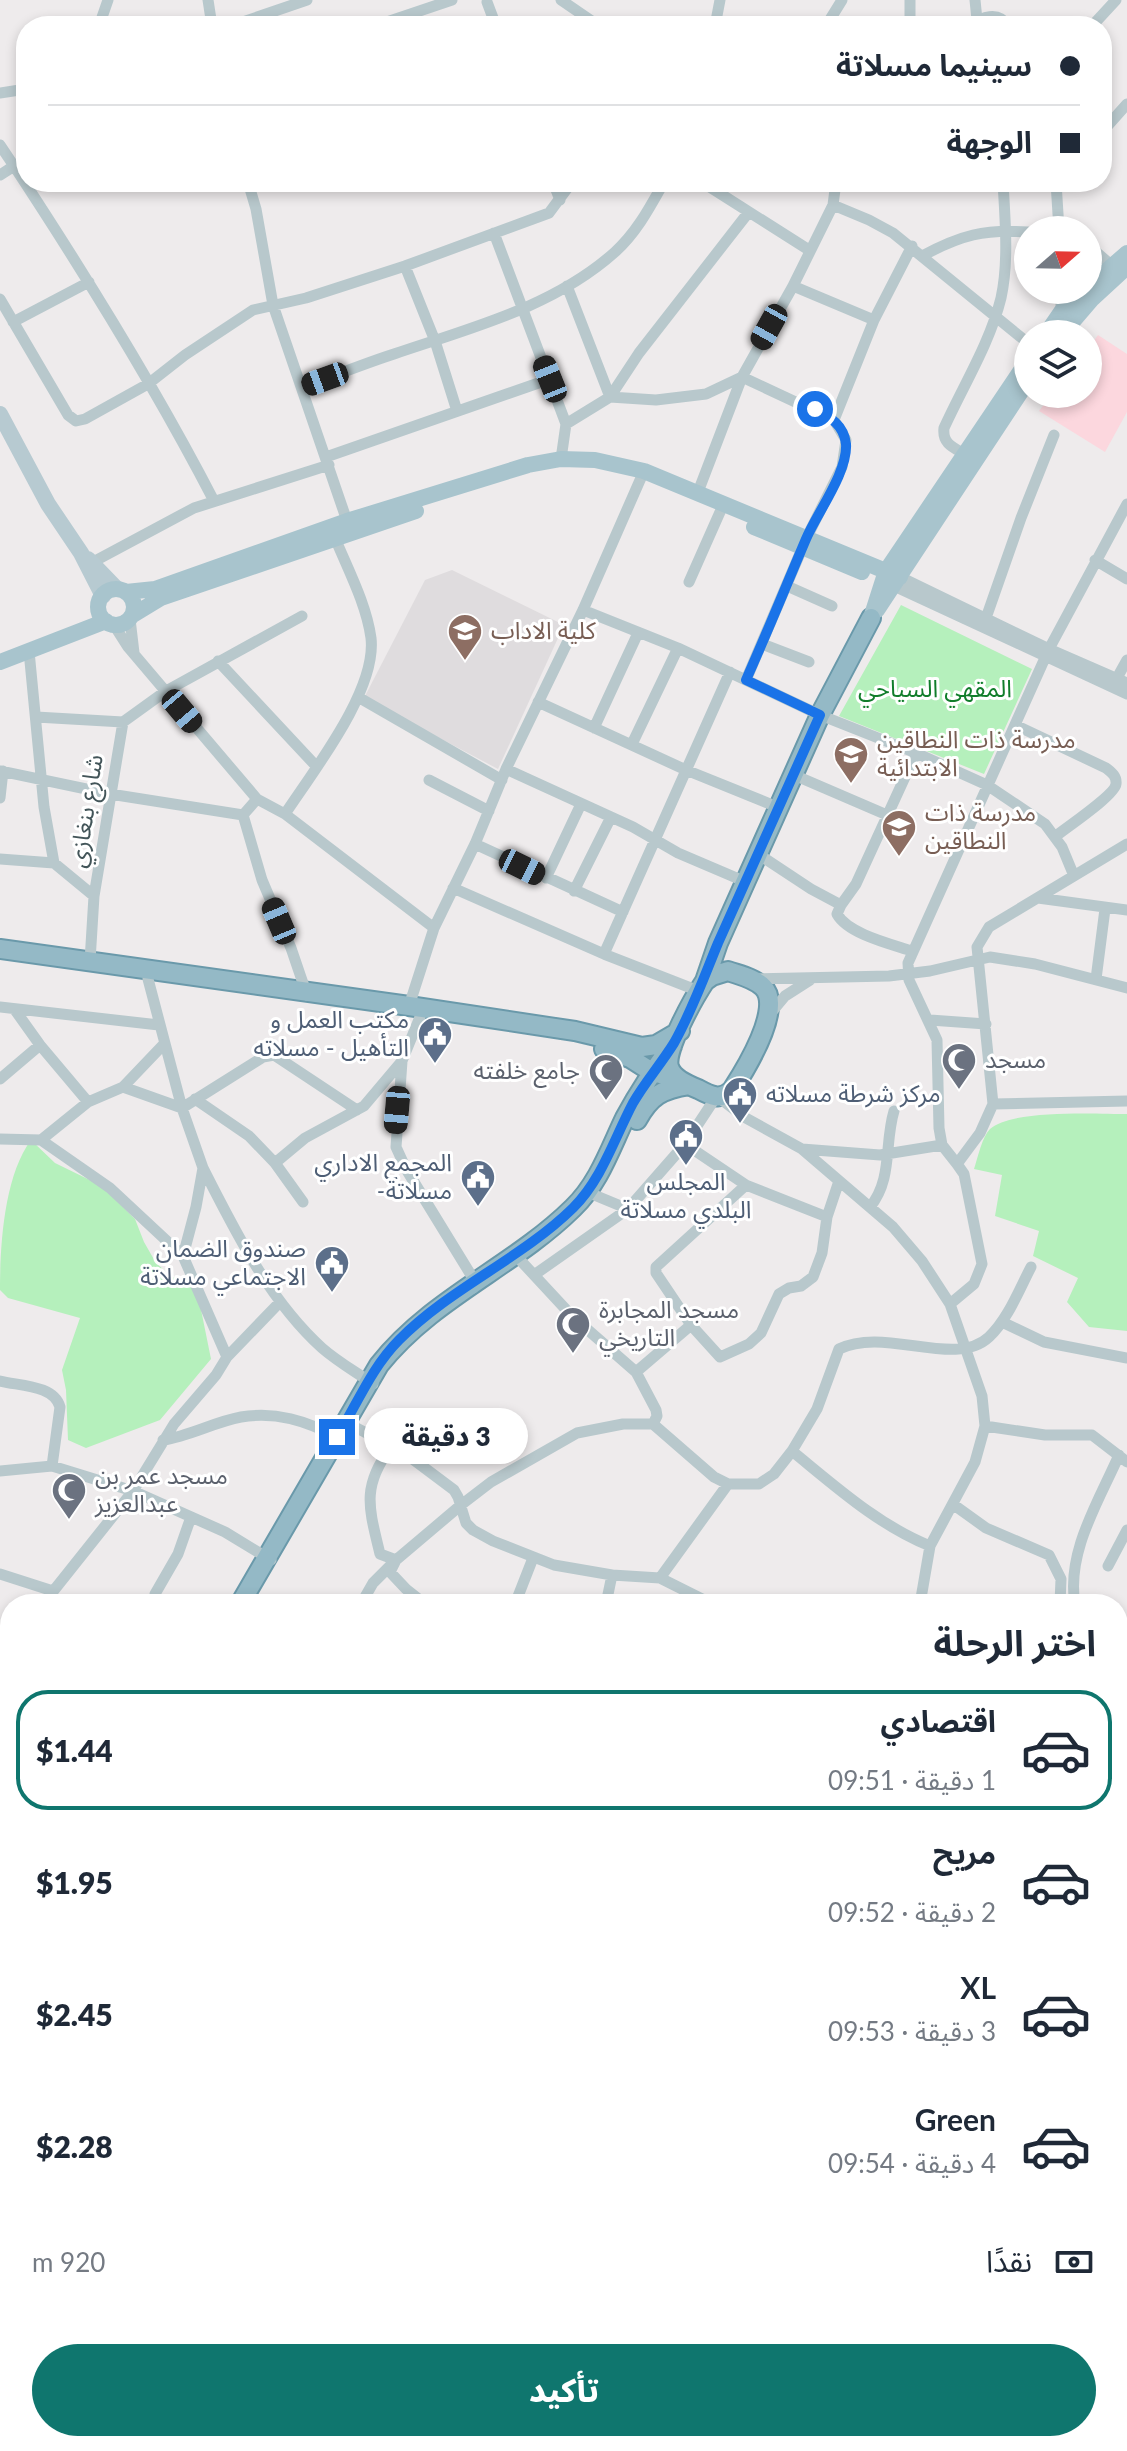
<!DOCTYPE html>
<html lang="ar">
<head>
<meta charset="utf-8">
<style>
	:root { --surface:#fff; --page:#f6f6f7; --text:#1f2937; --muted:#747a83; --line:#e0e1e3; --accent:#0f766e }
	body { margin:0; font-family:Lato,"Noto Sans Arabic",sans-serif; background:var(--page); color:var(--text); direction:rtl; height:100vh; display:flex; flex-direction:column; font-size:30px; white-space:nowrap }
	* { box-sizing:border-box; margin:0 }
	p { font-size:26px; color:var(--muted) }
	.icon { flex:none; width:44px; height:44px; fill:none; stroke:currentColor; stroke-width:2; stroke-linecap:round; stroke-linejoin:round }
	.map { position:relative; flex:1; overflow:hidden; direction:ltr }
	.sheet { position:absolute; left:0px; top:1594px; width:1128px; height:858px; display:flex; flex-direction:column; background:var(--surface); border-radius:32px 32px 0 0; box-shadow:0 4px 12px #0003; direction:rtl }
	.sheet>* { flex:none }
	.guide { position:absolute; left:16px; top:16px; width:1096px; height:176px; border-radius:32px; box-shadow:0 4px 12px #0003; direction:rtl; display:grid; align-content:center; height:176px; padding:0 32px; background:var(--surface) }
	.needle { width:52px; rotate:70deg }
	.tools { position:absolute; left:1014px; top:216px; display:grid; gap:16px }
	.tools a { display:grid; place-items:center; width:88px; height:88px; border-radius:50%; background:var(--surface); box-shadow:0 4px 12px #0003; font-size:40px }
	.end { position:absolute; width:36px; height:36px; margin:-18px; border:10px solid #1a73e8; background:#fff; box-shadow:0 0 0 4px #fff }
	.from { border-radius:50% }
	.bubble { position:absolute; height:56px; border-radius:28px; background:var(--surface); box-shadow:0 4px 12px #0003; font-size:26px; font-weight:800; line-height:56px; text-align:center; direction:rtl }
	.car { position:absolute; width:24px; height:48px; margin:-24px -12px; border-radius:10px; box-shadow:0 0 6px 2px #0007; background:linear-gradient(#222 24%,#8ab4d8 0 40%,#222 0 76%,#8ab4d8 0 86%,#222 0) }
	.guide b { display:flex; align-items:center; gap:28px; height:76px; font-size:30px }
	.guide b+b { border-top:2px solid var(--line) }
	.guide i { width:20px; height:20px; background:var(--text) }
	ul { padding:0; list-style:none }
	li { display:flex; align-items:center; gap:24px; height:120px; margin:0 16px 12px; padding:0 16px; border:4px solid transparent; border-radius:32px }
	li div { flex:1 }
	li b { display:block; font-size:30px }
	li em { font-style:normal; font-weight:800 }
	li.selected { border-color:var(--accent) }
	li>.icon { width:72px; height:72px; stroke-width:1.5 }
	h2 { padding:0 32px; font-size:36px; line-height:96px }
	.pay { display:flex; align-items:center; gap:20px; height:88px; padding:0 32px; font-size:30px }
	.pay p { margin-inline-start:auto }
	.cta { display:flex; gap:16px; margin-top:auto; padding:16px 32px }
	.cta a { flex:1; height:92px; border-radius:48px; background:var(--accent); color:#fff; font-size:32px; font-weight:800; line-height:92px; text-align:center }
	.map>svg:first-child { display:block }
	.education { fill:#dfdcde }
	.medical { fill:#fcd7de }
	.green { fill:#b5f0bc }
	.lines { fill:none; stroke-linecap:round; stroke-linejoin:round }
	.trunk-casing { stroke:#6a99aa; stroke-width:22 }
	.minor { stroke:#b8c8cc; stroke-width:11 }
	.secondary { stroke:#b7cad1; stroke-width:16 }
	.primary { stroke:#a8c4cd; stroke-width:16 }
	.trunk { stroke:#94b9c6; stroke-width:18 }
	.route { stroke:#1a73e8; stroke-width:10 }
	.labels { text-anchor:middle; stroke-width:6; stroke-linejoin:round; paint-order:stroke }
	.education-label { font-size:24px; fill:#785e54; stroke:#fff; text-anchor:start }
	.park-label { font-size:24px; fill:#117d2b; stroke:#fff }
	.street-label { font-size:24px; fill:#435559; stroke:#fff }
	.service-label { font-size:24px; fill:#4e5e75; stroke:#fff; text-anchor:end }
	.worship-label { font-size:24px; fill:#5b616d; stroke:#fff; text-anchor:start }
</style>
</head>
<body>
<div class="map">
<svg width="1127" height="2451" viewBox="0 0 1127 2451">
	<rect width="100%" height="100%" fill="#eeebec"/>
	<path class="education" d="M452,570L564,625L498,769L364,698L425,580Z"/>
	<path class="medical" d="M1098,335L1127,354V412L1105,452L1039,411L1052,394H1088V349Z"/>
	<path class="green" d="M901,605L1032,669L984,774L839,716Z
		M1127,1114V1331L1089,1327L1067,1302L1078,1278L1033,1256L1039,1231L995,1216L1002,1175L974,1169C978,1157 982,1137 990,1129C1012,1109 1097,1114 1127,1114Z
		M31,1140L55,1163L102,1186L135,1219L144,1242L156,1263L172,1277L195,1280L211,1359L160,1420L86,1448L68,1440L66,1390L62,1370L80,1318L8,1298L0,1290C0,1246 4,1176 31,1140Z
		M129,2442H215L207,2451H140Z"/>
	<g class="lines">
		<g class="trunk-casing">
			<path id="trunk" d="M0,949L409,1006L575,1031L642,1047L656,1045L680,1031
				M728,971C739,975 754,978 763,987C784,1007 745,1070 732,1090C720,1101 711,1096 698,1089C688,1085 673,1079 669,1067C664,1050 695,996 705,981L712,976Z
				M705,981L718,943L820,715L871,618
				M604,1049L630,1058L652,1072L677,1078
				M637,1120C650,1096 662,1089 689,1085
				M240,1604L379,1365C432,1298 513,1267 573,1208C599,1183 610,1149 625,1118C639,1092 654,1069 672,1046
				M0,1988L10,1970
				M0,2011L10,1991"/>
		</g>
		<path class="minor" d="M208,0L212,26
			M561,0L599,26
			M975,0L977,20
			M487,2L496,26
			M99,26L108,0
			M231,26L307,0
			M375,26L452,0
			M715,26L720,0
			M826,26L842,0
			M910,26V0
			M969,26C982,17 998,10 1008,26
			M1092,26L1116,0
			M0,93L26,89
			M1102,132L1127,104
			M0,145L14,166L0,175
			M14,166C85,274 154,385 214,501
			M248,182L256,209L273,305L347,521
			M553,182L560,200
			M702,182L809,250
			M1056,182L1059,230
			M833,205L869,220L893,233L1028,343
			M494,233L566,424L561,459
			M1088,245L1118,271
			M922,256C961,235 984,229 1028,232
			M405,266L435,341L457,411
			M567,286L610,397
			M793,286L874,320
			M1061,290V312
			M0,299L68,415L76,421L85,419L148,384L185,355L253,310L306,298L405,266L549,213L572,182
			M13,322L89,282
			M302,388C333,376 363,364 394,354C470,328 554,307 615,252C637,232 650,207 664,182
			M610,397L639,353L748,213
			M834,420L874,320L912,246
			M566,424L610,397L656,400L706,394L742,377L834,420L846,440L842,467L807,537L746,680
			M968,456C955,448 942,445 944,428C963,386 990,343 1001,298C1009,262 1005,219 1003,182
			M326,457L550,379
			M698,492L742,377L793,286L833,205L836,182
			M1095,560L1127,579
			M93,562L194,508L329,465
			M900,577L1049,649L1127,683
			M689,582L724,503
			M787,586L832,606
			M894,586L1127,694
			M583,610L678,648L820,715L916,753L987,785L1045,824L1062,847L1074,876
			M986,618L1021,518L1054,435
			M130,619L134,653
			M114,625L128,647L257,799L285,814L434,928
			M762,644L809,662
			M29,651L44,807L54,863L94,896
			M218,661L316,766
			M1117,678L1127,660
			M358,697L502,780
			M538,702L686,770L780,808
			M36,717L123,722
			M1015,725L1106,768C1111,772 1117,776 1116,784C1115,795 1067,827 1056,836
			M594,728L638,633
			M632,744L678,648
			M506,769L633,827L678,853L746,882
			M0,771L110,794L243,815L257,799
			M794,775L887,815
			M429,780L489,811
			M0,798L3,771
			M285,814C314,770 377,690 371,638C366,602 346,566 333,533
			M243,815L262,880L291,948L307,995
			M475,844L623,912
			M758,854L811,889L841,905
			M0,859L54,863
			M546,878L581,804
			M453,888L604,954L699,991
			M574,891L611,817
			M1038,898L1127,910
			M912,951C891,944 848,934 837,914L841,905L856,884L916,753
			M604,954L730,672
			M90,961L94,896L123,722L166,691L302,616
			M148,979L182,1108L203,1168L196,1207L183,1256L227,1357
			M753,979L889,976L930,971L990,957L1035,964L1127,988
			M1096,979L1105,909
			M409,1006L434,928L475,844L506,769L583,610L644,471
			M0,1007L159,1025
			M15,1010L40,1045L88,1102
			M770,1014L785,996L810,980
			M420,1017L402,1061L396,1147L406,1169L471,1275L473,1288
			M930,1020L986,1024
			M0,1079L40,1045
			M123,1087L182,1108L263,1057L274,1055L357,1110
			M718,1097L744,1117L802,1149L893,1227L922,1261L950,1304L982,1396L985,1426L975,1462L930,1546L920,1604
			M195,1099L249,1136L275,1163L303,1202
			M993,1104L1127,1101
			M0,1139L41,1140L110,1188L183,1256
			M41,1140L88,1102L123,1087L164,1044
			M685,1144L746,1185L827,1217
			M802,1149L880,1155L942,1145
			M275,1163L305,1138L364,1106L402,1061
			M957,1164L942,1145L939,1128L937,1040L909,980L908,963L1049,649L1127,504
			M203,1168C235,1231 269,1300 322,1348C338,1362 356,1372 373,1384
			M746,1185L656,1267V1273L691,1325L720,1357L749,1344L761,1333L779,1294L789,1288L801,1286L813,1277L822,1253L827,1217L839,1181
			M587,1192L628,1209
			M870,1207C893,1179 884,1144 894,1111
			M521,1261L572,1316L636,1372L656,1410L657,1416L653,1424
			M534,1275L628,1209L685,1144L716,1097
			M950,1304L974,1284L982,1264L964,1174L957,1164L980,1133L993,1104L977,947L989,927L1127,844
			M1002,1322L1044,1342L1127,1358
			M636,1372L691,1325
			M0,1381C20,1386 54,1385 60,1407L52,1466
			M353,1426L406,1454L454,1490L458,1497L466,1523L473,1530L493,1541L554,1565L612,1575L660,1578L712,1604
			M985,1426L1045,1435H1092L1127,1462
			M163,1440C190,1436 214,1422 241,1417C276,1411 306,1421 337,1437
			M391,1447C361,1487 369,1508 380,1554L396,1560L390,1572L406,1589L425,1604
			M792,1451C835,1486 878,1525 930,1546
			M0,1471L52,1466L133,1491L225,1532L271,1560
			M954,1505L986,1528L1049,1555L1061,1579L1060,1604
			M1108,1566L1127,1530
			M0,1574L53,1591
			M660,1578L728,1484
			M155,1594L178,1554L191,1517
			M43,1604L133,1491L174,1424L216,1375L227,1357L280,1302
			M361,1604L373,1583L396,1560L461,1505L491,1482L577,1433L623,1424H653L714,1477L728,1484H759L774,1474L792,1451L817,1409L839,1349C885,1326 955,1369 989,1337C1008,1319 1019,1290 1031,1267
			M515,1604L533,1558
			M606,1604L612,1575
			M1075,1604C1066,1552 1099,1501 1119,1455
			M0,1658L10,1645
			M1118,1659L1127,1654
			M0,1673L10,1680
			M0,1806L10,1811
			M0,1853L10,1834
			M0,1889L10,1895
			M1118,1937L1127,1931
			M0,2138L10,2139
			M1118,2358L1127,2359
			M0,2359L6,2337L10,2259
			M1118,2412L1127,2403
			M906,2442L923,2451
			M994,2442L997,2451
			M570,2451L576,2442
			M1067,2451L1082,2442"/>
		<path class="secondary" d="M0,414L48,504L81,553L103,596
			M88,559L117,589"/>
		<path class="primary" d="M1088,287L1127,253
			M1046,334L1061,312L1085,290
			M1062,334L1092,299L1127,267
			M754,527L862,572
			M98 607a18 18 0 1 1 36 0a18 18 0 1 1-36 0Z
			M126,592L155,589L347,521L528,465L561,459L595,460L644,471L900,577
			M877,610L1028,381
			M133,615L161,598L416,511
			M871,618L886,571L1028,360
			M0,662L106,621"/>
		<use href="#trunk" class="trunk"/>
	</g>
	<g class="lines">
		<path class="route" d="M337,1437C357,1404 372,1367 399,1340C450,1288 521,1259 573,1208C602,1179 614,1139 633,1103C645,1082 661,1064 674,1043C692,1011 704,977 718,943L820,715L746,680C767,633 786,586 806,539C817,513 848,472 846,444C844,425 830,417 815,409"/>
	</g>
	<defs>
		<g id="university-pin" transform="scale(1.8)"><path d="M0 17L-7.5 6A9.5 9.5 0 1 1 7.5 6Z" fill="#8d6e63" stroke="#fff"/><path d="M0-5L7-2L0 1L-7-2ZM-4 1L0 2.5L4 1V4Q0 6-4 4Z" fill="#fff"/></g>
		<g id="school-pin" transform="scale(1.8)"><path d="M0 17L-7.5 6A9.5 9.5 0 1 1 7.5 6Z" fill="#8d6e63" stroke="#fff"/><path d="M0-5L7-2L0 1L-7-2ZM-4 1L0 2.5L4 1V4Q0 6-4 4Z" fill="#fff"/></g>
		<g id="civic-pin" transform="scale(1.8)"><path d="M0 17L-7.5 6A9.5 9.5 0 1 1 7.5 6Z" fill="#5c6f8a" stroke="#fff"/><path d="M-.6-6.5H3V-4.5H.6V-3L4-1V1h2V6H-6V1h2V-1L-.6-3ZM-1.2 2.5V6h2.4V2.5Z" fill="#fff"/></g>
		<g id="mosque-pin" transform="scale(1.8)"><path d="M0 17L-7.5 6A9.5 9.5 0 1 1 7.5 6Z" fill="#6b7280" stroke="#fff"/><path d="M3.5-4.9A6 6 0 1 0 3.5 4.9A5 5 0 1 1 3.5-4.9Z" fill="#fff"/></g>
	</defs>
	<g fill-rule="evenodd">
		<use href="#university-pin" x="465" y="631"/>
		<use href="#school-pin" x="851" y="754"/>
		<use href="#school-pin" x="899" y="827"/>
		<use href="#civic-pin" x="435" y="1034"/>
		<use href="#mosque-pin" x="959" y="1060"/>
		<use href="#mosque-pin" x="606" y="1071"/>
		<use href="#civic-pin" x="740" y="1094"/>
		<use href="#civic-pin" x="686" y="1136"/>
		<use href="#civic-pin" x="478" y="1177"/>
		<use href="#civic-pin" x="332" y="1263"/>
		<use href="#mosque-pin" x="573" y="1324"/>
		<use href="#mosque-pin" x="69" y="1490"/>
	</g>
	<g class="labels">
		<g class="education-label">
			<text x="491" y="639">كلية الاداب</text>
			<text x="877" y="748">مدرسة ذات النطاقين<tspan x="877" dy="28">الابتدائية</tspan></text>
			<text x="925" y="821">مدرسة ذات<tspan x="925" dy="28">النطاقين</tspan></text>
		</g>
		<g class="park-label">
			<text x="935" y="697">المقهي السياحي</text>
		</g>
		<g class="street-label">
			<text transform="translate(86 811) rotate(-81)" y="8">شارع بنغازي</text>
		</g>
		<g class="service-label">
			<text x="409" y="1028">مكتب العمل و<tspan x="409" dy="28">التأهيل - مسلاته</tspan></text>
			<text x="766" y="1102" text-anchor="start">مركز شرطة مسلاته</text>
			<text x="452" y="1171">المجمع الاداري<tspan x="452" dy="28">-مسلاتة</tspan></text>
			<text x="686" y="1190" text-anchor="middle">المجلس<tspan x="686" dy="28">البلدي مسلاتة</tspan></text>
			<text x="306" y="1257">صندوق الضمان<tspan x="306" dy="28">الاجتماعي مسلاتة</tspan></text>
		</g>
		<g class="worship-label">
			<text x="985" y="1068">مسجد</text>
			<text x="580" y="1079" text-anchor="end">جامع خلفته</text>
			<text x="599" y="1318">مسجد المجابرة<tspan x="599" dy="28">التاريخي</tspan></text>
			<text x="95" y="1484">مسجد عمر بن<tspan x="95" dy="28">عبدالعزيز</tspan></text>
		</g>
	</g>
</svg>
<div class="tools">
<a><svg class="needle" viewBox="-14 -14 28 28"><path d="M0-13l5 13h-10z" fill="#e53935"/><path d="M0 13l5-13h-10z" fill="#747a83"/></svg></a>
<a><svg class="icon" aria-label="layers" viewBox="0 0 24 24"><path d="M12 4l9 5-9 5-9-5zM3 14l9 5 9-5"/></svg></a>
</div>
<i class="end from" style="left:815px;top:409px"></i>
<i class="end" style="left:337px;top:1437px"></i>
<div class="bubble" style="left:364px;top:1408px;width:164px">3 دقيقة</div>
<i class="car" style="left:769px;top:327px;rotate:209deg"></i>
<i class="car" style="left:325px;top:379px;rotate:250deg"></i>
<i class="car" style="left:550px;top:379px;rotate:338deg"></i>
<i class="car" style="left:182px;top:711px;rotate:140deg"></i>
<i class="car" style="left:522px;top:867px;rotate:116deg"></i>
<i class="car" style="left:279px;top:921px;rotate:337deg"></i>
<i class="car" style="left:397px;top:1110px;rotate:185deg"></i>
<div class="guide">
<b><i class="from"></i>سينيما مسلاتة</b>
<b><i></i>الوجهة</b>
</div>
<section class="sheet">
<h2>اختر الرحلة</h2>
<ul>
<li class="selected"><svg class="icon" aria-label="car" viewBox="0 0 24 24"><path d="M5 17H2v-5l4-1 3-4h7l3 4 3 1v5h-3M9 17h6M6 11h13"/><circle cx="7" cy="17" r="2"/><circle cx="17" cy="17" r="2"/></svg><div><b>اقتصادي</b><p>1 دقيقة · 09:51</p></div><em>$1.44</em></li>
<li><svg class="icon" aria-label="car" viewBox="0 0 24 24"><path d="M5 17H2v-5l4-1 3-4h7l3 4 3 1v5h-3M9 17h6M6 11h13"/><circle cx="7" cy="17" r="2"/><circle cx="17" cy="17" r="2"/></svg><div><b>مريح</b><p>2 دقيقة · 09:52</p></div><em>$1.95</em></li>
<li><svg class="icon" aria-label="car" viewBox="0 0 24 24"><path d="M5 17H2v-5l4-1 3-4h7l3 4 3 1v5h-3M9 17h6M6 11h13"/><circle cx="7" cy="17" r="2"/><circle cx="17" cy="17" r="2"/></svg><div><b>XL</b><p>3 دقيقة · 09:53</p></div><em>$2.45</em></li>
<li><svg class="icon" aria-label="car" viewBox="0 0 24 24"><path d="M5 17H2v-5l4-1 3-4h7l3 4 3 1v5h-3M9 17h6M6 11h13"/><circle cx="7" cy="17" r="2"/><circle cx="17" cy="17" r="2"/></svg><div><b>Green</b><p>4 دقيقة · 09:54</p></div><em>$2.28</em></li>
</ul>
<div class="pay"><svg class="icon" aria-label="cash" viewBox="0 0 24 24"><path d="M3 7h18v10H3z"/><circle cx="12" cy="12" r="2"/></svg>نقدًا<p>920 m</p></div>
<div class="cta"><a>تأكيد</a></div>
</section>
</div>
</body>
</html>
